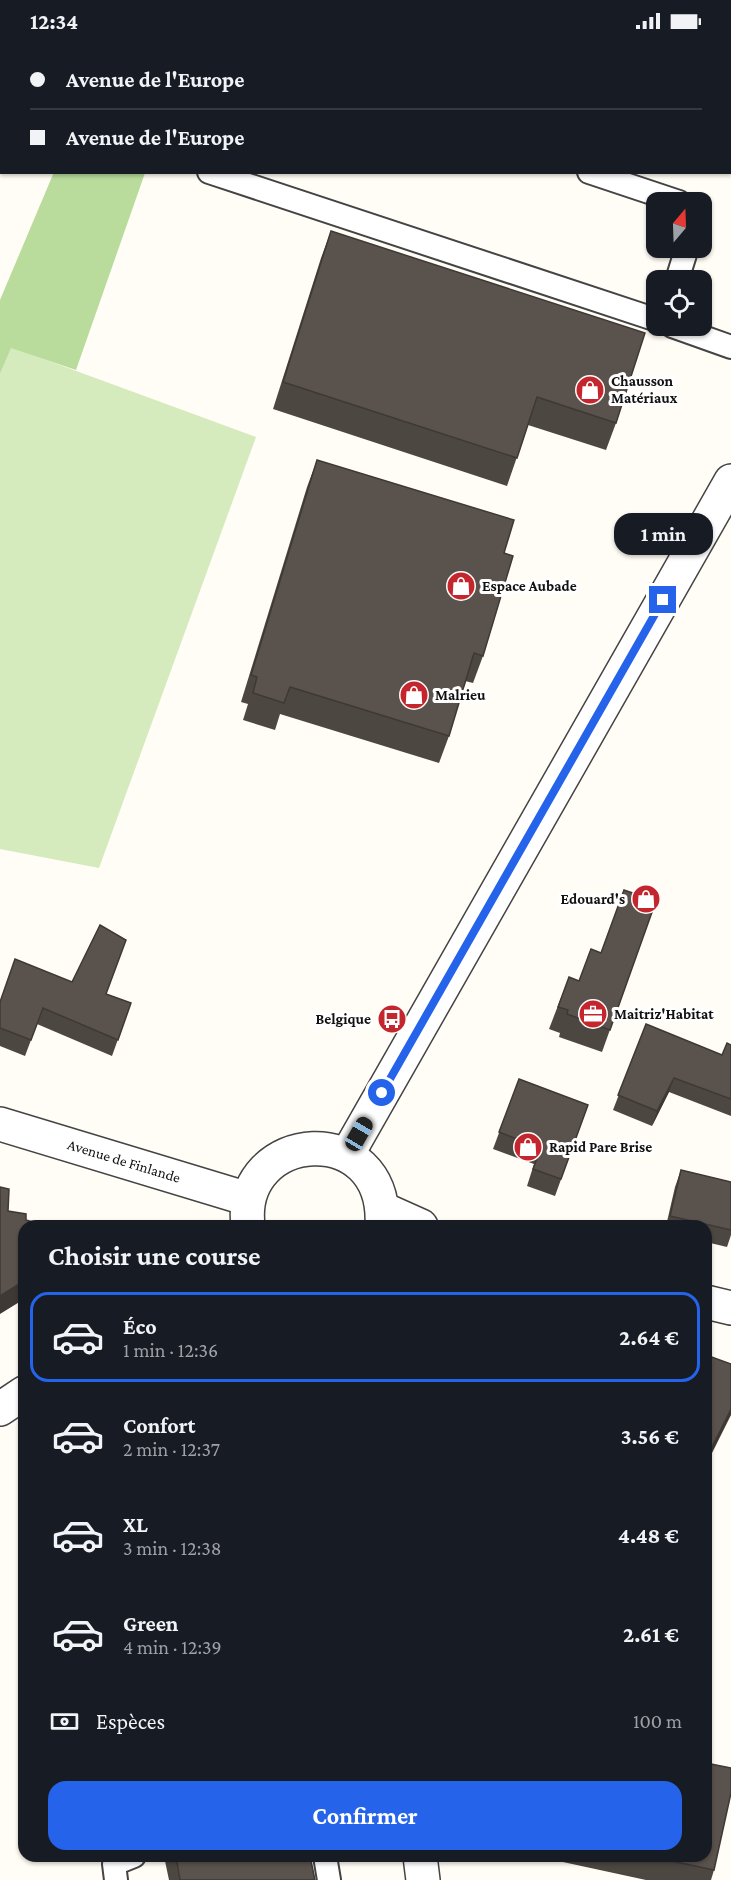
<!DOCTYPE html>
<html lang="fr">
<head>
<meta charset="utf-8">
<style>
	:root { --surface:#171b24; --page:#20242c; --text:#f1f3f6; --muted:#9ea1a6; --line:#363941; --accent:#2563eb }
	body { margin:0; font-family:"Crimson Pro",serif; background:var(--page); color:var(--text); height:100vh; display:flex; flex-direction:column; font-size:22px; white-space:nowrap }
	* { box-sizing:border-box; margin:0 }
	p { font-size:20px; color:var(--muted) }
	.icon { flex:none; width:33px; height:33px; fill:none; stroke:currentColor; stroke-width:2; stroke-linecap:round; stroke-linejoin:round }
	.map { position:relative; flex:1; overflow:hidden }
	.panel { position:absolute; left:18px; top:1178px; width:694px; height:642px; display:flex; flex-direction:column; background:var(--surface); border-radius:18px; box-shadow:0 2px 4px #0004 }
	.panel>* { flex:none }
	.hud { position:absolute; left:0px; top:0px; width:732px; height:132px; box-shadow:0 2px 4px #0004; display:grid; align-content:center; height:132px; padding:0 30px; background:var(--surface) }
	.needle { width:39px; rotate:19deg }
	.fabs { position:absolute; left:646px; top:150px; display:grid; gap:12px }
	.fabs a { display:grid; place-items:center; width:66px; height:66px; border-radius:12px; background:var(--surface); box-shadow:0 2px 4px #0004; font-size:30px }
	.end { position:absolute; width:27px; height:27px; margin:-14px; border:8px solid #2563eb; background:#fff; box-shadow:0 0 0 3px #fff }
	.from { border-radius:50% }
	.bubble { position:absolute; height:42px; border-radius:18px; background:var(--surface); box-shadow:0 2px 4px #0004; font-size:20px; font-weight:700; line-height:42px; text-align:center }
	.car { position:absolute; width:18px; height:36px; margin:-18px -9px; border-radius:8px; box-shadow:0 0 4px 2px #0007; background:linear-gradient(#222 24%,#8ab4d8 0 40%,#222 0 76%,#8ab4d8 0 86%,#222 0) }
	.hud b { display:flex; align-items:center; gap:21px; height:57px; font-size:22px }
	.hud b+b { border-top:2px solid var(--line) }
	.hud i { width:15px; height:15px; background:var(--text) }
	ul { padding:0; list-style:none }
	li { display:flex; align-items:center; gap:18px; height:90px; margin:0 12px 9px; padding:0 18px; border:3px solid transparent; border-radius:18px }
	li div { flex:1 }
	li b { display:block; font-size:22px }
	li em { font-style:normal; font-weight:700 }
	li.on { border-color:var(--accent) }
	li>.icon { width:54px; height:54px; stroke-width:1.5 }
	h2 { padding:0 30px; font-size:27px; line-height:72px }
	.pay { display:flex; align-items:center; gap:15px; height:66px; padding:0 30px; font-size:22px }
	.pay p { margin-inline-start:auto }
	.action { display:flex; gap:12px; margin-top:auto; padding:12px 30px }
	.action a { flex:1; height:69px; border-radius:18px; background:var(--accent); color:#fff; font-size:24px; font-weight:700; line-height:69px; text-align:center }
	.status { display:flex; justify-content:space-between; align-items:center; height:42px; padding:0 30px; background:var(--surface); direction:ltr }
	.status svg { height:16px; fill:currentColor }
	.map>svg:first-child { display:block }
	.green { fill:#d5ebbd }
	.forest { fill:#b9dc9c }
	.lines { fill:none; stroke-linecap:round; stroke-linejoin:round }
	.stream { stroke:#3f96cf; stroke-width:10 }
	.service-casing { stroke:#444; stroke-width:26 }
	.minor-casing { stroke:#444; stroke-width:36 }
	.tertiary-casing { stroke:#444; stroke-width:36 }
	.service { stroke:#fff; stroke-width:22 }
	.minor { stroke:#fff; stroke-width:33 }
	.tertiary { stroke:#fff; stroke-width:33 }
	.wall { fill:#4d4742 }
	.shaded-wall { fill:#3f3936 }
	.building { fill:#5a524d; stroke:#3f3936; stroke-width:1.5 }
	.route { stroke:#2563eb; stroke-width:8 }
	.labels { text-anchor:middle; stroke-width:6; stroke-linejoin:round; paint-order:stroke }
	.poi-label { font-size:15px; font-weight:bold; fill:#111; stroke:#fff; text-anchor:start }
	.street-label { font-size:15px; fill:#111; stroke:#fff }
</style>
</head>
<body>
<div class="status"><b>12:34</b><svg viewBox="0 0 49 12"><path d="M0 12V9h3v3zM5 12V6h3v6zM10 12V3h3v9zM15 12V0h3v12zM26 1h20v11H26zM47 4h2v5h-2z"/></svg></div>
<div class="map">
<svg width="731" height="1838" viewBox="0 0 731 1838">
	<rect width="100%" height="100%" fill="#fffdf5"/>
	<path class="green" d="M11,305L256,395L99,826L0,807V332Z"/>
	<path class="forest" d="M54,130L145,131L76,328L11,306L0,332V258Z"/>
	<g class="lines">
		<path class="stream" d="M520,0L524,2
			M730,71H731"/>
		<g class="service-casing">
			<path id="service" d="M209,130L657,278
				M589,130L679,160
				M677,238L687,206
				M672,284L731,305
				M325,1814L329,1838
				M116,1838L114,1822L134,1814"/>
		</g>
		<g class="minor-casing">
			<path id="minor" d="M0,1082L248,1157
				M347,1113L731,439
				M420,1814L423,1838"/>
		</g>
		<g class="tertiary-casing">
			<path id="tertiary" d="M383,1167L421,1184
				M248,1184C236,1087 388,1075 382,1184
				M706,1260L731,1266
				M0,1367L24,1351"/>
		</g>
		<use href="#service" class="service"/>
		<use href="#minor" class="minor"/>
		<use href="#tertiary" class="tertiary"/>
	</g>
	<path class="wall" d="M331,189L616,381L606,408L528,383L507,444L273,367L321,216Z
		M317,418L504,511L483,614L473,641L465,639L449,694L439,721L280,672L275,688L243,678L248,662L241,660L307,445Z
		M656,859L602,1010L559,995L560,991L549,987L569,935L579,939L601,911Z
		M106,952L131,961L112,1014L37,982L25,1014L0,1004V959Z
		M646,982L722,1013L731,1003V1074L669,1050L652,1084L613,1068Z
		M519,1037L588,1063L555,1154L527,1144L534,1122L493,1107Z
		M681,1128L731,1140V1193L727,1205L706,1200V1184H666L675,1145Z
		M167,1814H176L315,1838H169L165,1819Z
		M549,1814H706L714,1828L711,1838H646L549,1817Z"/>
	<path class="shaded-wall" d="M674,1036L669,1050L652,1084L657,1069Z
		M23,1225H24V1250L21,1259L0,1272V1254Z
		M731,1367V1373L706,1423V1417Z"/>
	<path class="building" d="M331,189L645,291L616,381L537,355L517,416L283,340Z
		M317,418L514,478L504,511L513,514L483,614L474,611L449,694L290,645L284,661L253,651L257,635L251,633Z
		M624,848L656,859L610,988L567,972L568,968L558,965L569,935L579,939L591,907L601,911Z
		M100,883L126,898L106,952L131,961L118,998L43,966L31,998L0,986V960L15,917L72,940Z
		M646,982L722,1013L727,1001L731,1003V1057L674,1036L657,1069L618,1053Z
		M519,1037L588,1063L561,1137L533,1127L541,1106L499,1090Z
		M681,1128L731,1140V1188L670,1174Z
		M0,1145L9,1147L8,1169L26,1172V1178L46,1184H24V1225H23L24,1227V1239L0,1254Z
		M706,1313L731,1322V1367L706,1417Z
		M706,1721L731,1726V1751L714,1828L648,1814H706Z
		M176,1814H310L315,1838H180Z"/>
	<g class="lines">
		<path class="route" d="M382,1051L663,558"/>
	</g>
	<defs>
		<g id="shop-disc" transform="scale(1.5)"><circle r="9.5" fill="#c4262e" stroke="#fff"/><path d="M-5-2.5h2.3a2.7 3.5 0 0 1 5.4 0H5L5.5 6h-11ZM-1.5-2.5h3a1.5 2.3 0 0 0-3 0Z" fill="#fff"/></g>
		<g id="office-disc" transform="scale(1.5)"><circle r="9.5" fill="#c4262e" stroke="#fff"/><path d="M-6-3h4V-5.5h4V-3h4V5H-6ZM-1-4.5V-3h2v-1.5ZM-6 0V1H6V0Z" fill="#fff"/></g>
		<g id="bus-disc" transform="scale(1.5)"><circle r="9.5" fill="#c4262e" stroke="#fff"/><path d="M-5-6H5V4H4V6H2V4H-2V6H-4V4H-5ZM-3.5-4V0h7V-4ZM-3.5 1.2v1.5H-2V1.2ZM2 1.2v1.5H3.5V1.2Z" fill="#fff"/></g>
	</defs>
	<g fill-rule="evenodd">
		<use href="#shop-disc" x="590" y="348"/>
		<use href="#shop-disc" x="461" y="544"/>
		<use href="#shop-disc" x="414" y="653"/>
		<use href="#shop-disc" x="646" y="857"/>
		<use href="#office-disc" x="593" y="972"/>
		<use href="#bus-disc" x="392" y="977"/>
		<use href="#shop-disc" x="528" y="1105"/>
	</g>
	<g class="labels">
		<g class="poi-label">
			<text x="611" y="344">Chausson<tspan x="611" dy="17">Matériaux</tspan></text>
			<text x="482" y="549">Espace Aubade</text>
			<text x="435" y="658">Malrieu</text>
			<text x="625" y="862" text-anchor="end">Edouard's</text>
			<text x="614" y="977">Maitriz'Habitat</text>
			<text x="371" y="982" text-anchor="end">Belgique</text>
			<text x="549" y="1110">Rapid Pare Brise</text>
		</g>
		<g class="street-label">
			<text transform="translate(124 1119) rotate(17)" y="5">Avenue de Finlande</text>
		</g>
	</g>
</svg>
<div class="fabs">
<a><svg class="needle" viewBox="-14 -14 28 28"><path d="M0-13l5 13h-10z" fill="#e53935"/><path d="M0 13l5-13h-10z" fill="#9ea1a6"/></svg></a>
<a><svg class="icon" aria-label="locate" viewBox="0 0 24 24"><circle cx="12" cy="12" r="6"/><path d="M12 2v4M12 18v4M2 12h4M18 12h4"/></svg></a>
</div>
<i class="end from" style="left:382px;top:1051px"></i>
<i class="end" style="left:663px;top:558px"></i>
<div class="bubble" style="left:614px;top:471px;width:99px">1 min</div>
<i class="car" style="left:359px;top:1092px;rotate:30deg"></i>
<div class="hud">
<b><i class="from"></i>Avenue de l'Europe</b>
<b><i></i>Avenue de l'Europe</b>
</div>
<section class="panel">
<h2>Choisir une course</h2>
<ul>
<li class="on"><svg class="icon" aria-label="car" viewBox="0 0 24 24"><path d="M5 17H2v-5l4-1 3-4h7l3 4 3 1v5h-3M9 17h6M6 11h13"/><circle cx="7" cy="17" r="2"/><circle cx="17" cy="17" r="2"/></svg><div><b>Éco</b><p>1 min · 12:36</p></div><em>2.64 €</em></li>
<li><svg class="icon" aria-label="car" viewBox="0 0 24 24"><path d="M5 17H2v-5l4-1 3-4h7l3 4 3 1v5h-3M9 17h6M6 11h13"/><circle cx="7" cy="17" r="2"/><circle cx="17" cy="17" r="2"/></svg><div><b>Confort</b><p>2 min · 12:37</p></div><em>3.56 €</em></li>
<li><svg class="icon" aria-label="car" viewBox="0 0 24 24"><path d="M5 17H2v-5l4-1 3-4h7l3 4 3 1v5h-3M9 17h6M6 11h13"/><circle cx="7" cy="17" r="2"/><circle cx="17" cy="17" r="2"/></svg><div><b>XL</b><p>3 min · 12:38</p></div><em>4.48 €</em></li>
<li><svg class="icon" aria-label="car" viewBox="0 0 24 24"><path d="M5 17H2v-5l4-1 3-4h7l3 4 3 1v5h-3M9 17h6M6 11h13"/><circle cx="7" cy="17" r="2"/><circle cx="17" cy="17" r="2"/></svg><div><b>Green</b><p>4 min · 12:39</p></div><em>2.61 €</em></li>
</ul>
<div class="pay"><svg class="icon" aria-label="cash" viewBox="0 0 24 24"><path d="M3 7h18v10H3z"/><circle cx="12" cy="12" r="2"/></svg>Espèces<p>100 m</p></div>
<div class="action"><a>Confirmer</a></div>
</section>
</div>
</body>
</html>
